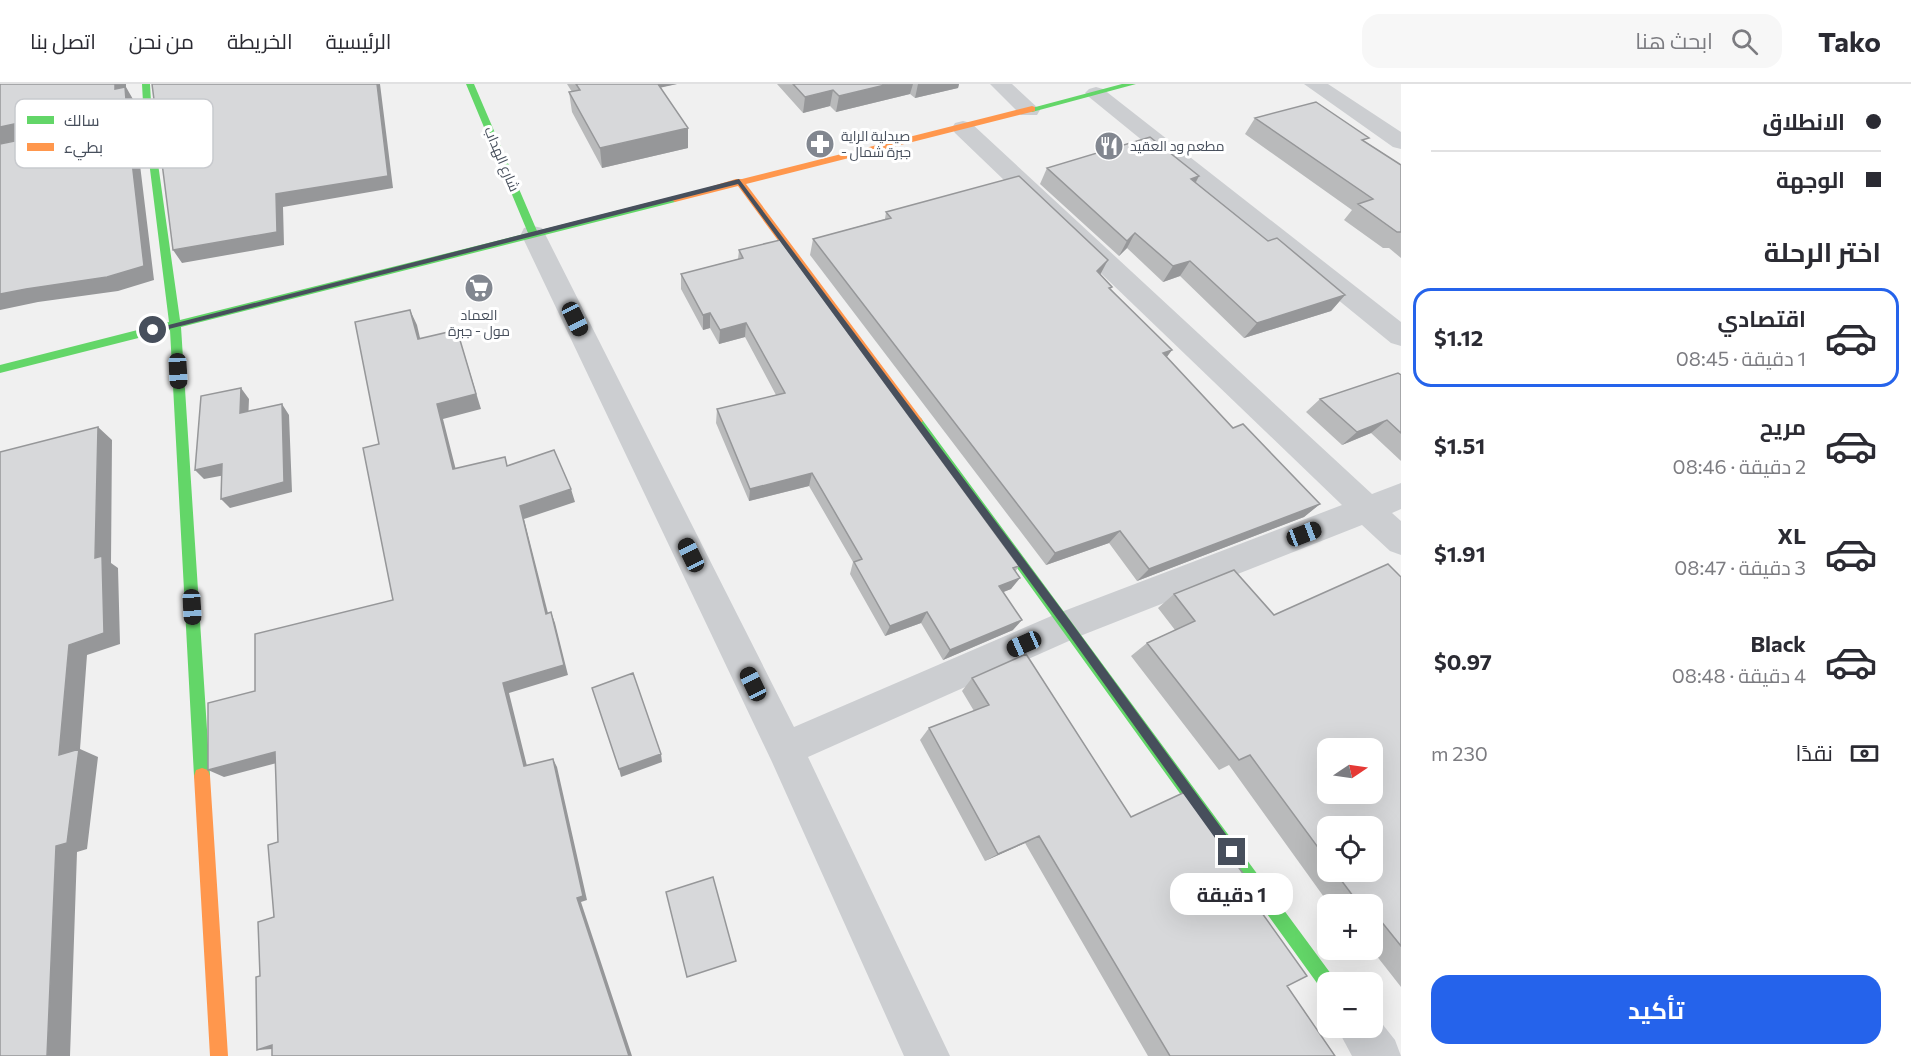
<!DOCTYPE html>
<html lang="ar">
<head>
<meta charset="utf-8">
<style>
	:root { --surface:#fff; --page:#f7f7f7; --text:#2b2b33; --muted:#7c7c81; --line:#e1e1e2; --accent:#2563eb }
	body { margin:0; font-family:Commissioner,Cairo,sans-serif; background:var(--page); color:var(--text); direction:rtl; height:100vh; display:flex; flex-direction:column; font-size:22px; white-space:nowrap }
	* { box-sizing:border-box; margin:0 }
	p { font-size:20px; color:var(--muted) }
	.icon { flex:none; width:33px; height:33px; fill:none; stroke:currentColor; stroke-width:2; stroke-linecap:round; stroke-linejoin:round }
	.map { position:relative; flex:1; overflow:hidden; direction:ltr }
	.details { display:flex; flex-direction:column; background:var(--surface); width:510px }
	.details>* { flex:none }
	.banner { display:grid; align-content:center; height:132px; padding:0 30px; background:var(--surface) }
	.needle { width:39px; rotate:77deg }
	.controls { position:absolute; left:1317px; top:654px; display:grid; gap:12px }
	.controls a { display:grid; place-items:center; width:66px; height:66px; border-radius:12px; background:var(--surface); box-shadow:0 6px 24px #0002; font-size:30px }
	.end { position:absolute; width:27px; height:27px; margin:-14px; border:8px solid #474f5c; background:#fff; box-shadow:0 0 0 3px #fff }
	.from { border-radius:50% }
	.bubble { position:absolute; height:42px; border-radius:18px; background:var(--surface); box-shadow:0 6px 24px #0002; font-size:20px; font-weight:700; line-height:42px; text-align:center; direction:rtl }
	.car { position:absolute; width:18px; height:36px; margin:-18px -9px; border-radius:8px; box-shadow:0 0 4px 2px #0007; background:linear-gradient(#222 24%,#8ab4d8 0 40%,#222 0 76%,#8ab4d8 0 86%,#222 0) }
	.banner b { display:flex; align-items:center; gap:21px; height:57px; font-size:22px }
	.banner b+b { border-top:2px solid var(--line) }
	.banner i { width:15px; height:15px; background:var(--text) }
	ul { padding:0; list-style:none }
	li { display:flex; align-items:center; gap:18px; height:99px; margin:0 12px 9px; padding:0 18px; border:3px solid transparent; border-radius:18px }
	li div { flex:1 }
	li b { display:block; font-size:22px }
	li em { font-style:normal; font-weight:700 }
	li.current { border-color:var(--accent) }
	li>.icon { width:54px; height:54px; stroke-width:1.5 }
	h2 { padding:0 30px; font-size:27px; line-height:72px }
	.pay { display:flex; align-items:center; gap:15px; height:66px; padding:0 30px; font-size:22px }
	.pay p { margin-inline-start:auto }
	.action { display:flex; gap:12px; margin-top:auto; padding:12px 30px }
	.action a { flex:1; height:69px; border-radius:18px; background:var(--accent); color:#fff; font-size:24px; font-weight:700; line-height:69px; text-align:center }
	header { display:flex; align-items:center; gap:36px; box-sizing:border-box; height:84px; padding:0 30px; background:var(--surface); border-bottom:2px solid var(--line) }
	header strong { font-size:28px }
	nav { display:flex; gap:33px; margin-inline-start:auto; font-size:21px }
	.search { width:420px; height:54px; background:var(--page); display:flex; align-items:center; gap:15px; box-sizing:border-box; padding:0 21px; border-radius:18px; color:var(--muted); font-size:22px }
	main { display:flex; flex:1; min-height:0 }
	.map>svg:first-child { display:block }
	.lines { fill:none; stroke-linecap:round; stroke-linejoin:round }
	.street { fill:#ccced1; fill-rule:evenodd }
	.fast { fill:#63d668; fill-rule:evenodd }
	.slow { fill:#ff974d; fill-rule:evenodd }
	.wall { fill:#b9babb; fill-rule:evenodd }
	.shaded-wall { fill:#969799 }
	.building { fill:#d7d8da; stroke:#969799; stroke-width:1.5; fill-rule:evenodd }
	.route { fill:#474f5c }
	.labels { text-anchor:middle; stroke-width:6; stroke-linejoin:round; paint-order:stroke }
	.far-poi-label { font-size:14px; fill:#474f5c; stroke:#fff; text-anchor:start }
	.far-street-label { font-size:14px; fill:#474f5c; stroke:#fff }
	.key { fill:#fff; stroke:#c8cace; stroke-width:1.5 }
	.key-label { font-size:16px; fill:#474f5c }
</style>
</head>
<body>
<header>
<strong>Tako</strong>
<div class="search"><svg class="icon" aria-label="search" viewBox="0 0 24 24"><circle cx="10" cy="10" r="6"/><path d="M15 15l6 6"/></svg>ابحث هنا</div>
<nav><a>الرئيسية</a><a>الخريطة</a><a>من نحن</a><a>اتصل بنا</a></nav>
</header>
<main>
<section class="details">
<div class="banner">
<b><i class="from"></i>الانطلاق</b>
<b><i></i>الوجهة</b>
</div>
<h2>اختر الرحلة</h2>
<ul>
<li class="current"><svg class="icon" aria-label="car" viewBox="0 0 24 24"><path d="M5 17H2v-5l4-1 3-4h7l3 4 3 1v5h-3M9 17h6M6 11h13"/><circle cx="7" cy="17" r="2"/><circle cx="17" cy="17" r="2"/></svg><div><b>اقتصادي</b><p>1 دقيقة · 08:45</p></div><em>$1.12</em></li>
<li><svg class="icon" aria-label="car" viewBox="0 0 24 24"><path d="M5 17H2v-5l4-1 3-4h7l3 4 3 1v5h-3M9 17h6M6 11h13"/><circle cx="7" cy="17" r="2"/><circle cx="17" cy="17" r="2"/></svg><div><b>مريح</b><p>2 دقيقة · 08:46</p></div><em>$1.51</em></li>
<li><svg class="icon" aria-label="car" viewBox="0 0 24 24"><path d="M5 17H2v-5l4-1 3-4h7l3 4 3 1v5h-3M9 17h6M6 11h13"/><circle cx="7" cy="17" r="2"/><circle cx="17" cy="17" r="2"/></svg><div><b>XL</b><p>3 دقيقة · 08:47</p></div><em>$1.91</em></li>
<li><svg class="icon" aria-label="car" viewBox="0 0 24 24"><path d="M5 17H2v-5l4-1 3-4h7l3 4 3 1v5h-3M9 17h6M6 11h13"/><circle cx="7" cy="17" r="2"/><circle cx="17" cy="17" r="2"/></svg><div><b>Black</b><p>4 دقيقة · 08:48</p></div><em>$0.97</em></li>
</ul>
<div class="pay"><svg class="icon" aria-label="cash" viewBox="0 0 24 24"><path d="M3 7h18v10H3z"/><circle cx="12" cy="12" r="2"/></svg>نقدًا<p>230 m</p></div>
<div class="action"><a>تأكيد</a></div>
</section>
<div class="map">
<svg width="1401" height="972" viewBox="0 0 1401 972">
	<rect width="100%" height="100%" fill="#f0f0f0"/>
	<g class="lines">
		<path class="street" d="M990,0H1012L1040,26L1037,31H1021Z
			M1304,0H1328L1401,48V65L1393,63Z
			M1096,3L1103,5L1401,238V262L1391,259L1089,13L1085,9L1089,5Z
			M148,30L156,32L159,37L156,42L0,74V60Z
			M963,37L971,39L1372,410L1401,399V425L1392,429L1401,437V471L1390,467L1362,441L1080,552L808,673L950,972H904L772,678L521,150L524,144L533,142L542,144L545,150L794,643L1056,530L1342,421L955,49L952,44L955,39Z
			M1372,927L1395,956L1401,972H1352L1337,944H1372Z"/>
		<path class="fast" d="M142,0H150L152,37L180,236L528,149L466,0H474L537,147L675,112L680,115L675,118L181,243L210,692L208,698L202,700L196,698L194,692L170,246L0,289V281L169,238L144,37Z
			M1122,0H1136L1032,28L1028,25Z
			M917,332L921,334L1334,894L1336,898H1328V909L1322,906L913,340L911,337Z"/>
		<path class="slow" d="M1032,22L1035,23V27L746,100L921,334L923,337L917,342L913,340L738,102L675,118L670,115L736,95H742Z
			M202,684L208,686L210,692L228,972H210L194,692L196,686Z"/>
	</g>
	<path class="wall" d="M567,0H677L661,3L688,64L602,84L572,28L569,8H572Z
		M777,0H959L958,4L915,14L910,10L836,28L830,22L803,29Z
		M1255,34L1366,58L1401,81V174L1389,164H1383L1344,136L1352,126L1245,50Z
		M1047,84L1199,92L1196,99L1268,157L1345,211L1331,227L1244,254L1180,192L1163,198L1127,164L1119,172L1040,100Z
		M886,128L1100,190L1112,203L1111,205L1167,273L1233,344L1320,420L1304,433L1137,497L1109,459L1046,481L810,171L813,155L885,135Z
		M739,166L1019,482L1015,488L1011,505L1003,508L1013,546L943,576L921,539L885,552L850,490L853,478L809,402L749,417L716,339L717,325L776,311L745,253L719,260L710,244L703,246L681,205V190L738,175Z
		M1401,291V377L1371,349L1342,361L1306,328L1320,315Z
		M1401,493V903L1372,866V820H1337L1336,819L1329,820L1229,681L1219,686L1131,572L1147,559L1175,546L1158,524L1174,510L1274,531ZM1328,742L1372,788H1328Z
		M972,594L1131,733L1262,829L1287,902L1335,972H1148L1025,759L985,777L920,656L929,644L974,627L962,607Z"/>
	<path class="shaded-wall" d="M115,0H126V3L134,17L135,30L0,60V43L115,5Z
		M377,0H380L393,104L283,123L284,161L182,179L173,166L276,110Z
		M650,0H677L650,6Z
		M889,0H913L910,10L836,28L839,12Z
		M918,0H959L958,4L915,14Z
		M833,6L830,22L803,29L805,13Z
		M127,34L136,48L154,196L118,207L38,218L0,226V210Z
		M688,44V64L602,84L600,64Z
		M1199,92L1190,108L1191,95Z
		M1135,149L1127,164L1119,172L1127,157Z
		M1108,176L1100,191L1097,187Z
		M1190,177L1180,192L1163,198L1173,182Z
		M1345,211L1331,227L1244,254L1257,239Z
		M410,226L417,241L424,271L418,255Z
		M710,229V244L703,246V231Z
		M746,239L745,253L719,260L720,246Z
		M457,246L481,325L443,335L459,398L453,385L437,320Z
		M1172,266L1161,281L1163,269Z
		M241,304L249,315L248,339L240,329Z
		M282,320L289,331L292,408L230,424L221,415Z
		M1387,336L1371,349L1342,361L1357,348Z
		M98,343L112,356L111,479L118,484L120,560L87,571L80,665L98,673L87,765L77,768L70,972H47L56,762L59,671L69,561L95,474Z
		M222,380L231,390L204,395L195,386Z
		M812,389L809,402L749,417L750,405Z
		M571,405L575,418L524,435L551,541L546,530L520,422Z
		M1320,420L1304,433L1137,497L1149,485Z
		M1120,447L1109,459L1046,481L1055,469Z
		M1020,494L1011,505L991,513L999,502Z
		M551,528L555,539L568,591L509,609L529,690L524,682L503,599Z
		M927,528L921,539L885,552L890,542Z
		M1022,536L1013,546L943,576L950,566Z
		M275,668L288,676L224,693L208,686Z
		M661,670L662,678L621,693L619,685Z
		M553,675L557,683L587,816L581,818L632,972H629L577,814Z
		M1039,752L1025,759L985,777L998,770Z
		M272,961L273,965L257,966Z"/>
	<path class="building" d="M0,0H115V5L125,3L126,16L0,43Z
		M152,0H377L388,92L276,110L277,148L173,166Z
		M576,0H658L688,44L600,64L569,8L580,6Z
		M793,0H889L839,12L833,6L805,13Z
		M1316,18L1369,54L1362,56L1401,81V148H1397L1358,120L1373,115L1255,34Z
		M127,34L144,182L107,193L26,205L0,210V60Z
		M1150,53L1199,92L1191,95L1268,157L1277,154L1345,211L1257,239L1190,177L1173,182L1135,149L1127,157L1047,84Z
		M1019,92L1108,176L1097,187L1112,203L1109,204L1172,266L1163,269L1233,344L1243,340L1320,420L1149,485L1120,447L1055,469L813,155L891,134L886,128Z
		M780,156L1019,482L1013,484L1020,494L999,502L1022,536L950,566L927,528L890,542L854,478L862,475L812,389L750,405L717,325L785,309L746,239L720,246L710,229L703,231L681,190L743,174L739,166Z
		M410,226L418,255L457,246L476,310L437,320L453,385L505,373L507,382L554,366L571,405L520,422L546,530L551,528L564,581L503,599L524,682L553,675L583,812L577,814L629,972H272V961L257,966L256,893L260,892L258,838L274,833L268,761L278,758L275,668L208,686V619L255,607V550L393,516L363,364L379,360L355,238Z
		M1398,289L1401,291V349L1387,336L1357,348L1320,315Z
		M241,304L240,329L282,320L284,398L221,415L222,380L195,386L201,312Z
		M98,343L95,474L102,472L104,549L69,561L59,671L79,665L67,759L56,762L47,972H0V368Z
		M1388,480L1401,493V862L1372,826V820H1368L1362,813L1356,816L1335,788H1372V742H1328V777L1250,671L1239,676L1147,559L1195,537L1174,510L1234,486L1274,531ZM1328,664H1372V710H1328Z
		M1026,570L1131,733L1185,708L1269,826L1262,829L1307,892L1287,902L1335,972H1170L1039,752L998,770L929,644L989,621L972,594Z
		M633,589L661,670L619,685L592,604Z
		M713,793L736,877L687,893L666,808Z"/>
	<path class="route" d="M739,95L1071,538L1236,764V772H1228L1064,544L738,100L153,249L149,246Z"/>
	<defs>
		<g id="pharmacy-disc" transform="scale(1.5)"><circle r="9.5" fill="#828790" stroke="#fff"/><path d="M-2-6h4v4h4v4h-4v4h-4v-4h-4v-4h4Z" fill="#fff"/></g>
		<g id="restaurant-disc" transform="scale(1.5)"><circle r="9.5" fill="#828790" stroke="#fff"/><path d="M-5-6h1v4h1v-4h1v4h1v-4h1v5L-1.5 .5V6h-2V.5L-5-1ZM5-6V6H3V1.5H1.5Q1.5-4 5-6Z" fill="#fff"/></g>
		<g id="supermarket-disc" transform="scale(1.5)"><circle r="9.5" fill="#828790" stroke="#fff"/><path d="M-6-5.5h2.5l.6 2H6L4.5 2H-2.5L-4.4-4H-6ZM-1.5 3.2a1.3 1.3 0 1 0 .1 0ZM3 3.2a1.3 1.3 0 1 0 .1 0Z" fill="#fff"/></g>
	</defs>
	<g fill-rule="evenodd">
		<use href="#pharmacy-disc" x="820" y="60"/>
		<use href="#restaurant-disc" x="1109" y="62"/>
		<use href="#supermarket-disc" x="479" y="204"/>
	</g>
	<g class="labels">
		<g class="far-poi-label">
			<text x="841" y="57">صيدلية الراية<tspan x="841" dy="16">- جبرة شمال</tspan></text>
			<text x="1130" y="67">مطعم ود العقيد</text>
			<text x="479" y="236" text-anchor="middle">العماد<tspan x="479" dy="16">مول - جبرة</tspan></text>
		</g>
		<g class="far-street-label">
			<text transform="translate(502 75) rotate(67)" y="5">شارع الهداب</text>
		</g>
	</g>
	<rect x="15" y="15" width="198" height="69" rx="9" class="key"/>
	<rect x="27" y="32" width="27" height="8" fill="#63d668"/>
	<rect x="27" y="59" width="27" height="8" fill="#ff974d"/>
	<g class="key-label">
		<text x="64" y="42">سالك</text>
		<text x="64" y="69">بطيء</text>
	</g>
</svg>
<div class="controls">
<a><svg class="needle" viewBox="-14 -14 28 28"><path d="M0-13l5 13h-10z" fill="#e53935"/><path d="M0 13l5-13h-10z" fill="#7c7c81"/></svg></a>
<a><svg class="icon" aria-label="locate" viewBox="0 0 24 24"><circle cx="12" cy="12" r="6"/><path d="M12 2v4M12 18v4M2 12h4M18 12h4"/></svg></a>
<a>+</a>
<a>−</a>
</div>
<i class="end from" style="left:153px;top:246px"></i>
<i class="end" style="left:1232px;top:768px"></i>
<div class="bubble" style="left:1170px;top:789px;width:123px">1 دقيقة</div>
<i class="car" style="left:575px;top:235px;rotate:154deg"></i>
<i class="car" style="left:178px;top:287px;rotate:177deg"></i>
<i class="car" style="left:1304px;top:450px;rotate:69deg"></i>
<i class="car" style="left:691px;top:471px;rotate:334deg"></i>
<i class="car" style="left:192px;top:523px;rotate:177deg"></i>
<i class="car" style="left:1024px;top:560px;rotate:246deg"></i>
<i class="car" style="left:753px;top:600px;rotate:334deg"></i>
</div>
</main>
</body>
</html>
